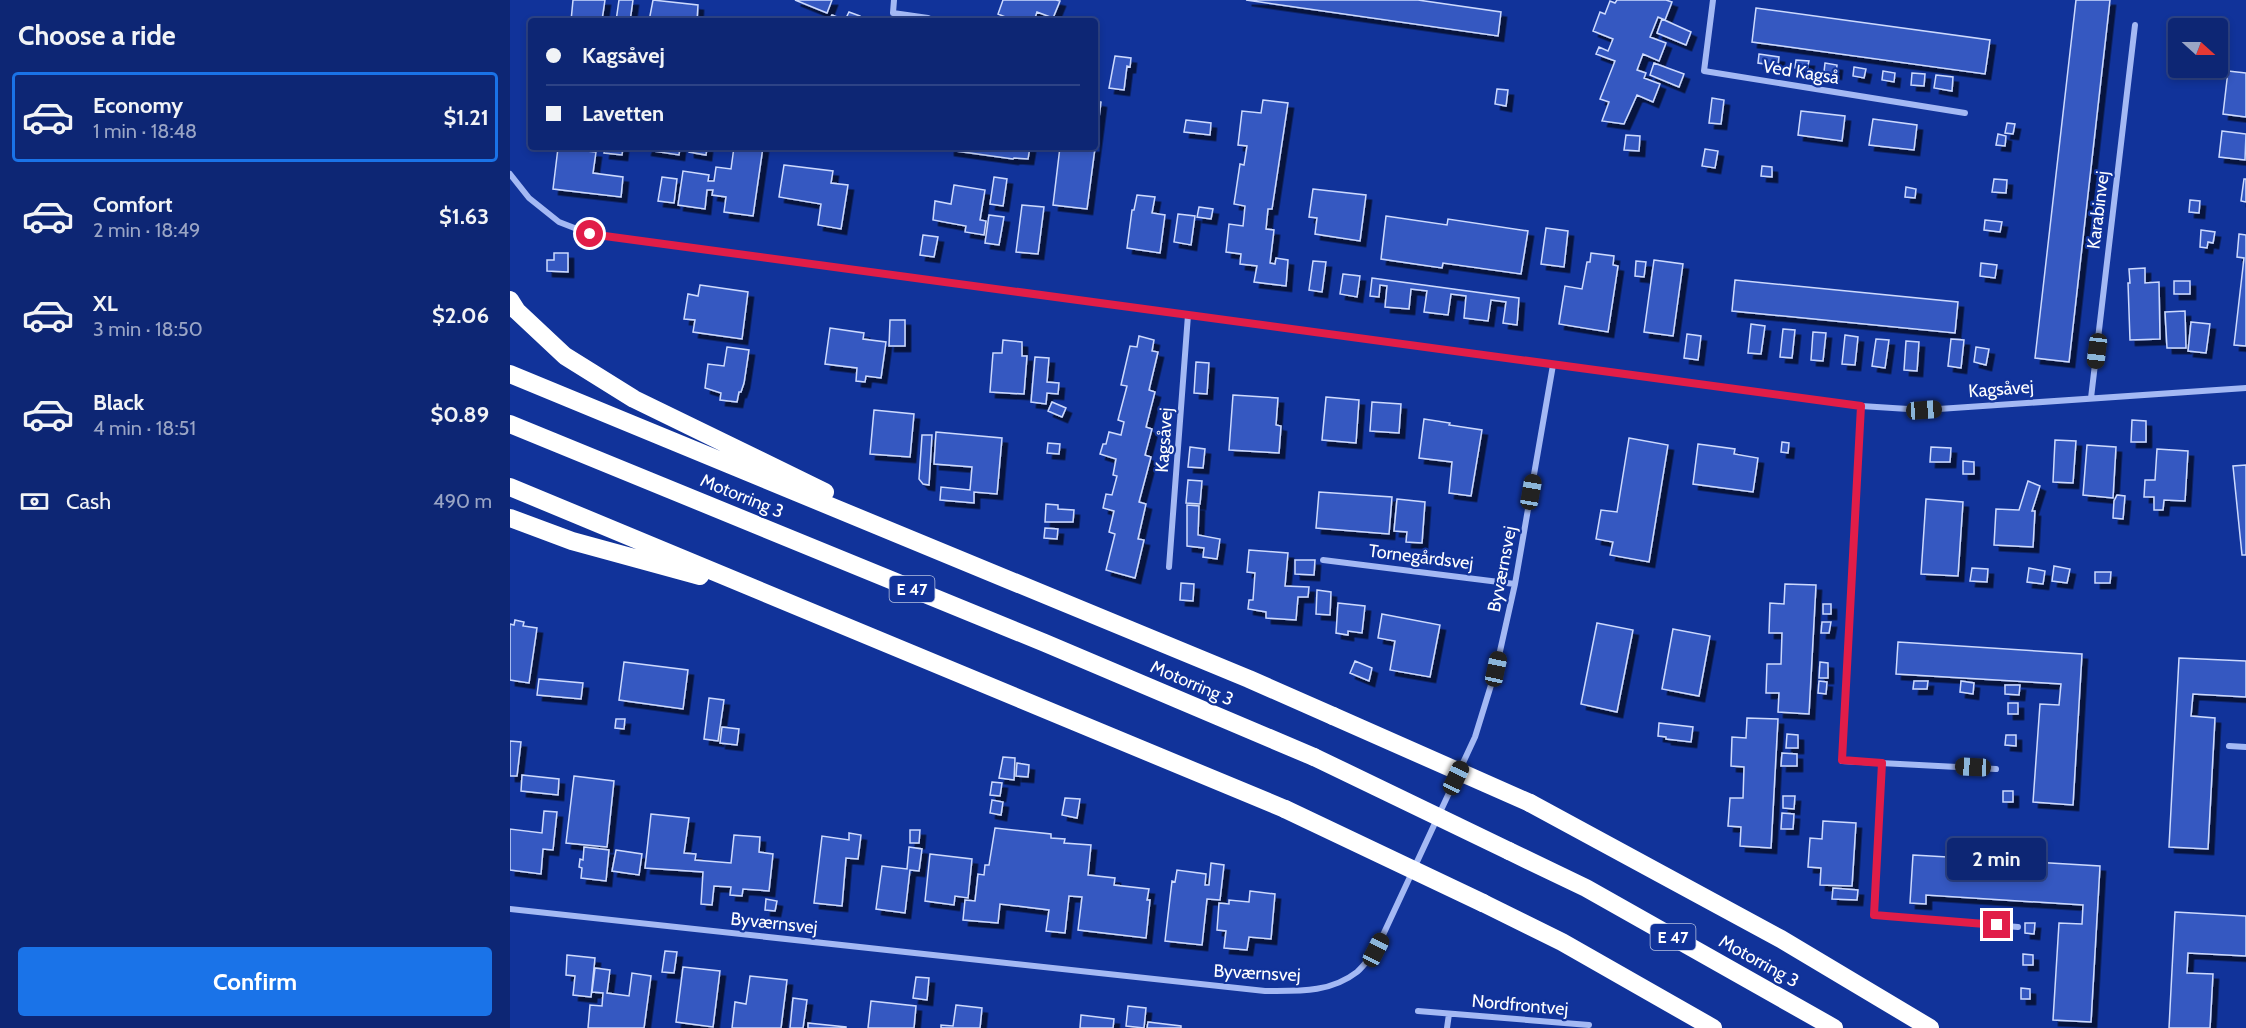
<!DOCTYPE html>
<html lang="en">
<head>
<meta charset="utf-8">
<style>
	:root { --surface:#0d2674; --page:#1b327c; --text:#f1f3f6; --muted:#9aa5c5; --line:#2d4386; --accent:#1a73e8 }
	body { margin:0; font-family:Cabin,sans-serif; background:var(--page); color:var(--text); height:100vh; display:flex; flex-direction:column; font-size:22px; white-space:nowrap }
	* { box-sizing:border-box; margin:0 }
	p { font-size:20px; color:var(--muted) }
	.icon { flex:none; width:33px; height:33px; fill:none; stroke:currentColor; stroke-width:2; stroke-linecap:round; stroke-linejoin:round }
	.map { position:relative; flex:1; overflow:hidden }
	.side { display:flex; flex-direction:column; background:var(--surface); width:510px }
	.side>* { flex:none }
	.top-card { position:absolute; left:18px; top:18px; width:570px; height:132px; border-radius:6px; box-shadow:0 3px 9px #0003,0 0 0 2px var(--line); display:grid; align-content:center; height:132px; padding:0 18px; background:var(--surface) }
	.needle { width:39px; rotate:111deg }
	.buttons { position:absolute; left:1658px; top:18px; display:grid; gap:12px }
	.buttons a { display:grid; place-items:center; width:60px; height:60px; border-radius:6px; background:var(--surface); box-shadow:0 3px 9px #0003,0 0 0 2px var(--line); font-size:30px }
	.end { position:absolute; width:27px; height:27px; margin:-14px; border:8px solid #e11d48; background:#fff; box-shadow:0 0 0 3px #fff }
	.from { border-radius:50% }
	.bubble { position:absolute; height:42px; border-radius:6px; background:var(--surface); box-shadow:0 3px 9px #0003,0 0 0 2px var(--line); font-size:20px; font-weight:700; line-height:42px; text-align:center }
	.car { position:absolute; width:18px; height:36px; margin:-18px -9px; border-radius:8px; box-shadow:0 0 4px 2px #0007; background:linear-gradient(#222 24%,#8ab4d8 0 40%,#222 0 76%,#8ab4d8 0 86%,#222 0) }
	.top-card b { display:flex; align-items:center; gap:21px; height:57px; font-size:22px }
	.top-card b+b { border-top:2px solid var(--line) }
	.top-card i { width:15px; height:15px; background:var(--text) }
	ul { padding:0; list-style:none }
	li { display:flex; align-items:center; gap:18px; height:90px; margin:0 12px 9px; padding:0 6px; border:3px solid transparent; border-radius:6px }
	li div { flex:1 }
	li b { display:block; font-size:22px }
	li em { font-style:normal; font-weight:700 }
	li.on { border-color:var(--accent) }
	li>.icon { width:54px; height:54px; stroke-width:1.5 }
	h2 { padding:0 18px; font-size:27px; line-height:72px }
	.pay { display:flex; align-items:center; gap:15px; height:66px; padding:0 18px; font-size:22px }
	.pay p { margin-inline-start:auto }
	.primary-button { display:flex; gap:12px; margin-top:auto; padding:12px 18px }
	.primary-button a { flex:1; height:69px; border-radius:6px; background:var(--accent); color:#fff; font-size:24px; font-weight:700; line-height:69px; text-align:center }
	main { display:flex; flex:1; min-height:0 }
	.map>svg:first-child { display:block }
	.building { fill:#3559c1; stroke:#cddafe; stroke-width:1.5; filter:url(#shadow) }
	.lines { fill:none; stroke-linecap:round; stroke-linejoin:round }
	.street { stroke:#a4b9f4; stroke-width:6 }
	.highway { stroke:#fff; stroke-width:18 }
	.highway-bridge { stroke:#fff; stroke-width:18 }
	.route { stroke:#e11d48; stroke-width:8 }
	.labels { text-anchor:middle; stroke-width:4.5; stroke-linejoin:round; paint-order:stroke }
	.shield { fill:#11339a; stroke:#b8c2e1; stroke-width:1.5 }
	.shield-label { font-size:16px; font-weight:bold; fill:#fff }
	.street-label { font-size:18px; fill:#fff; stroke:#11339a }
</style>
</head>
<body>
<main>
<section class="side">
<h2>Choose a ride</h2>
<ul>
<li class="on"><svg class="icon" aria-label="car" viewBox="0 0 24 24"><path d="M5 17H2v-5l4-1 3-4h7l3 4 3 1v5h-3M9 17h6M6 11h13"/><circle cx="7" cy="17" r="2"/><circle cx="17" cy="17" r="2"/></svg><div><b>Economy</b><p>1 min · 18:48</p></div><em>$1.21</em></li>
<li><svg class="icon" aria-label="car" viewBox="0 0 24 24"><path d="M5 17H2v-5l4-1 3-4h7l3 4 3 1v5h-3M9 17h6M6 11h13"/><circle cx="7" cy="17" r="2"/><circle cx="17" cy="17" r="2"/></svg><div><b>Comfort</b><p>2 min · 18:49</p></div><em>$1.63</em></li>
<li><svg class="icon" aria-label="car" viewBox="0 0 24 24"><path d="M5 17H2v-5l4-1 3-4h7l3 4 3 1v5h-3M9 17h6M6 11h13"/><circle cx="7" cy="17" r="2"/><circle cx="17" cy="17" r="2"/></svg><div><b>XL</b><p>3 min · 18:50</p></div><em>$2.06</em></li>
<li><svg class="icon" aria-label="car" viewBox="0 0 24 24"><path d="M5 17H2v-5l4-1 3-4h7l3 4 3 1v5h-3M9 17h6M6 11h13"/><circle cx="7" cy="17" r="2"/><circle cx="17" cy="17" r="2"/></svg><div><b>Black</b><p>4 min · 18:51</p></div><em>$0.89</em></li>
</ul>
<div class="pay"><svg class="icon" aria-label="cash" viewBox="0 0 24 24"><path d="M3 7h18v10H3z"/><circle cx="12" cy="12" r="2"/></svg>Cash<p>490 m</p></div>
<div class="primary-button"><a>Confirm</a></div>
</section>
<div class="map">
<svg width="1736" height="1028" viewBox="0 0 1736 1028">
	<defs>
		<filter id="shadow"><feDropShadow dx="5.5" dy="5.5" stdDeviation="0" flood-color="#0009"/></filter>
	</defs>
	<rect width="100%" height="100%" fill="#11339a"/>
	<path class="building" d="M63,0H95L92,20L98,21H61Z
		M109,0H123L120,21H106Z
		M143,0L188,5L187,21H139Z
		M285,0H322L317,13Z
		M493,0H546L550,1L543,18L527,12L524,21H505L488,14Z
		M736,0H908L991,12L988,36Z
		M1107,0H1156L1162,2L1155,20L1148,17L1140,37L1156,43L1149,61L1133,54L1127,70L1136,73L1134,78L1150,84L1143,102L1127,95L1114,124L1092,121L1099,102L1090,99L1105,61L1086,54L1089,47L1098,51L1103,39L1083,31L1090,12L1095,14L1100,1L1105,3Z
		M1566,0H1600L1559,362L1525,358Z
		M1246,8L1480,40L1475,74L1242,42Z
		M339,12L350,16L349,21H319L322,15L335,20Z
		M1152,19L1181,32L1176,45L1147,33Z
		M1249,54L1269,57L1268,66L1248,63Z
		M605,56L621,58L620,67L617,66L614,90L599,88Z
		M1286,60L1299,61L1297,70L1285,68Z
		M1144,63L1174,74L1169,87L1140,75Z
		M1315,63L1327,65L1326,74L1314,72Z
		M1344,67L1356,69L1354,78L1343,76Z
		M1373,71L1385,73L1384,82L1372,80Z
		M1718,71L1736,73V117L1713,114Z
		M1402,73L1415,74L1414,86L1401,85Z
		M1426,75L1443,77L1442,91L1424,88Z
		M987,89L998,90L996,106L985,104Z
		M1202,98L1214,100L1211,124L1199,123Z
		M753,100L778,103L762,209H758L756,229L764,230L760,263L765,264L766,258L778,260L776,286L744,282L747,266L730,264L731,254L716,252L719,224L733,226L735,206L724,204L730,164L734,165L737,146L728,145L732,111L751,113Z
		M585,101L591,102L577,209L543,205L550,147H585Z
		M1291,111L1335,116L1332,141L1288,135Z
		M1363,119L1407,125L1404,150L1359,145Z
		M676,120L701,123L700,135L674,132Z
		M1497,123L1505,124L1503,134L1495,133Z
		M1712,131L1736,134L1735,160L1709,157Z
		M1488,134L1496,136L1495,146L1486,145Z
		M1116,135L1130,136L1129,151L1114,150Z
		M95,147H113L112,155L94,153Z
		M137,147H170L169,155L136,150Z
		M179,147H197L196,155L179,152Z
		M224,147H253L243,216L214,212L216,197L202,195L203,190H197L195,209L168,205L173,171L199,175L198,181H204L206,167L221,169Z
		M439,147H520L518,159L504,158L503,159L439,150Z
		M48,148L86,152L83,173L113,177L111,197L43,189Z
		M1195,149L1208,151L1205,168L1192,166Z
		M274,165L323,171L321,183L338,185L331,229L308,225L311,204L269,197Z
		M1252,166L1262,167V177L1251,176Z
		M152,177L167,179L164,203L148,201Z
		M484,177L497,179L493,206L480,204Z
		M1484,179L1497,180L1496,193L1482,192Z
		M1734,179H1736V202L1731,201Z
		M444,185L475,190L470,220L476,221L474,235L455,232L456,226L423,220L425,201L441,204Z
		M1396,187L1406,189L1405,198L1395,197Z
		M803,189L856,195L850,241L805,234L807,218L799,217Z
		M627,195L645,197L642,213L655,215L650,253L617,248L622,210H624Z
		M1680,200L1690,201L1689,213L1679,212Z
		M512,205L534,207L528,254L506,252Z
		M689,207L703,209L701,219L687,217Z
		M668,214L685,216L681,245L664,242Z
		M479,215L494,217L489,245L475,243Z
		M876,216L937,225L938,219L1018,231L1011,274L933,263L932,268L871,259Z
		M1475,220L1492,222L1490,232L1474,230Z
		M1036,228L1058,231L1054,267L1031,264Z
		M1691,230L1705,232L1703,243L1698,242L1697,248L1690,247Z
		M1729,234L1736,235V346L1724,345L1734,258L1727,257Z
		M413,235L428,237L424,257L410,255Z
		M44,253H58V272L37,271V260H44Z
		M1081,253L1104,256L1103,265L1108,266L1098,332L1049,324L1055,286L1072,289L1077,262H1080Z
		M1144,260L1173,264L1163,336L1134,332Z
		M803,261L816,262L812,292L799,290Z
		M1126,261L1136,262L1134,277L1125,276Z
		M1471,263L1487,265L1485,278L1470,276Z
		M1635,268V283L1649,282L1650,339L1620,340L1618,283H1620L1619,269Z
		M833,274L850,276L847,297L830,294Z
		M862,278L1009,298L1007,325L993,323L996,302L981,300L978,321L954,318L956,296L941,294L938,315L914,312L917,291L901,289L899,309L875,307L877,286L870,285L869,297L860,296Z
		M1225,280L1448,302L1445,333L1222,311Z
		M1664,281H1680V294H1664Z
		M190,285L238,292L232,339L183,332L185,320L174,319L178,294L188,296Z
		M1675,311L1676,348H1657L1655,312Z
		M380,320H395V346H379Z
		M1681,322L1700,324L1696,353L1678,351Z
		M1241,324L1255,326L1251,354L1238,353Z
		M320,328L354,333L353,339L376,342L371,378L356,376L355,382L346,381L347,368L315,364Z
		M1273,329L1285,330L1282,358L1270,357Z
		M1303,332L1316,333L1313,361L1301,360Z
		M1177,334L1191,336L1188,360L1174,358Z
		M1335,335L1348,337L1345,365L1332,364Z
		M629,336L644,340L642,351L648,352L639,390L645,392L636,427L642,429L635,455L641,457L629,502L636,504L628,539L634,540L625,578L596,570L605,534L599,532L604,511L593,508L596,494L602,495L607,476L603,475L606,459L590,454L593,444H596L599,432L611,435L614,422L608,420L617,386L611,385L620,346L627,347Z
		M1366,339L1379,340L1375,368L1362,366Z
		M1441,339L1454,340L1451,368L1438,366Z
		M493,340L512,342V356H517L514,394L480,392L483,353H492Z
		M1396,341L1409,342L1407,371L1394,370Z
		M217,347L239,350L234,383L231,392H229L227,402L210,400L211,393L195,388L198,364L214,366Z
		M1466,347L1479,349L1476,365L1464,362Z
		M525,357L539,358L537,382L549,383L548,394L537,393L536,404L521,402Z
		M686,362L699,363L697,394L684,393Z
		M723,395L768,398L766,425L771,426L769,453L719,450Z
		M816,397L849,400L846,443L812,440Z
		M542,402L556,408L552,417L538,411Z
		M862,402L891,404L889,433L860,431Z
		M364,410L404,414L400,457L360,454Z
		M914,419L940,423L939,425L972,430L961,496L939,493L942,462L909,458Z
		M1622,420L1636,421V442H1621Z
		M426,432L492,438L487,494L464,492V503L430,500L431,487L460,490L462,467L424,464Z
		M412,435H422L419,485L413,484L409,479Z
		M1119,438L1158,445L1139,562L1100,555L1103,542L1086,539L1091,510L1107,512Z
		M1545,440L1566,441L1563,483L1543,482Z
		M1272,442L1279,443L1278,453L1271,452Z
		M538,443L550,444L549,454L537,453Z
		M1188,444L1225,449L1224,454L1248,458L1243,492L1183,484Z
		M1577,445L1606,447L1603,498L1573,495Z
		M680,447L695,449L693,468L678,467Z
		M1421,447L1441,448L1440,462H1420Z
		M1647,449L1678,451L1675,501L1654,500L1653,510H1644V497H1634L1635,480H1645Z
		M1453,461L1464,462V474H1453Z
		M1736,465V555H1732L1723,466Z
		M678,480L692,481L690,504L676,503Z
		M1518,481L1530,486L1522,511H1525L1523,547L1484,545L1486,509L1509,510Z
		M809,492L882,497L879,534L806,528Z
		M1607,495L1615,496L1613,519L1603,518L1604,501Z
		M887,499L915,502L912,543L896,542L897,532L884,531Z
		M1416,499L1453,502L1448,576L1411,574Z
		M536,504L548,505V509L564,510L563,522H535Z
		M677,505L689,506L688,535L710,539L707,559L693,557L694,548L677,546Z
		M535,528L548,529L547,539L534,538Z
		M739,550L778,553L775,586L799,587L798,597H788L786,620L756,618V612L738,609L739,600H743L745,573L737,572Z
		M785,560H805L804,575L785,574Z
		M1544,566L1560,569L1557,583L1542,581Z
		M1462,568L1478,569L1477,582L1460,581Z
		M1519,568L1535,571L1533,584L1517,582Z
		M1585,572H1601L1600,583H1585Z
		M671,583L684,584L683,601L670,600Z
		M1275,584L1306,585L1299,714L1268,712L1269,693H1256L1257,664H1271L1272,633H1259L1260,603L1274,604Z
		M807,590L821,592L820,615L806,614Z
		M828,603L855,606L852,633L838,631V635L826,633Z
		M1313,604H1321V614H1313Z
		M872,614L930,625L920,677L880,670L885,641L868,638Z
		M5,620L14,622L13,626L27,628L19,683L0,680V624L4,625Z
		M1312,622H1321L1319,633H1311Z
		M1087,623L1123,630L1107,712L1071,704Z
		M1163,629L1200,636L1189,696L1152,689Z
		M1388,642L1572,654L1563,805L1523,802L1530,704L1549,705L1551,684L1386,674Z
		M1669,658L1736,661V697L1683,694L1681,716L1705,718L1698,849L1659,847Z
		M845,661L862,668L859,681L840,673Z
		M114,662L178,670L173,709L109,700Z
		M1310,662L1318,663V678H1309Z
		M29,679L73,683L71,699L27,695Z
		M1309,681L1317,682L1316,694L1308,693Z
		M1404,681H1418L1417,689H1403Z
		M1451,681L1464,683L1463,694L1450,692Z
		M1495,685H1510L1509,695L1495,694Z
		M199,698L214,700L208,741L194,739Z
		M1498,703H1508V714H1498Z
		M1237,718L1268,719L1261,848L1230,846L1231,827L1218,826L1220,798H1233L1234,767L1221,766L1222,737L1236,738Z
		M106,719H115L114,729L105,728Z
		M1149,723L1183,727L1181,742L1156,739V737L1148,736Z
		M212,727L229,729L227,745L210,743Z
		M1277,734L1288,735V748H1276Z
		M1496,735H1506V746L1495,745Z
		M0,741L11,742L7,776H0Z
		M1272,753L1287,754V766H1271Z
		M493,757L505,758L504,780L489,778Z
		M507,763L519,765L518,777L506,776Z
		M12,775L49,779L48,795L11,791Z
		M64,776L104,781L97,847L56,843Z
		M482,782L492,783L490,796L480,795Z
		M1493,791H1503V802H1493Z
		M1273,796H1285L1284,809L1273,808Z
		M555,798L570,799L567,818L552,815Z
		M482,800L493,802L491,815L480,813Z
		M34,811L47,812L43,850L33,849L31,874L0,870V829L32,833Z
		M1272,813L1284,814L1283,829H1271Z
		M141,814L179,818L174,853L186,854L185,860L221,863L224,835L250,837L249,852L263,854L259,891L233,889L232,896L220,895L221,887L204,886L202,905L191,904L193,872L135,868Z
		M1313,821L1346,823L1342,886L1310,885L1311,868L1298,867L1300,838L1312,839Z
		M485,828L541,834V838L555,839L554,843L581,845L578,875L605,878L604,885L639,889L637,900H640L636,938L568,930L572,897L559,896L555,933L536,931L539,910L490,904L488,923L453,920L455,900L465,901L468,874L474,875L475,865H479Z
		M400,830H410L409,843H400Z
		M339,833L351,835L348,859L336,858L332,906L304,903L312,836L339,840Z
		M74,847L99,850L96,881L71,878L72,868L69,867L70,859L73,860Z
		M399,847L412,849L409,871L400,870L395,913L366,909L372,866L397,869Z
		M106,850L132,854L129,875L102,871Z
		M420,854L462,859L458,898L445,896L444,905L415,901Z
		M1403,855L1590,866L1581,1022L1543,1020L1549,923L1572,924L1573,905L1416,895V904L1400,903Z
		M701,863L714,865L710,900L697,899L692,945L655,941L662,881L665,882L667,870L696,874L695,885H699Z
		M1323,888L1348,890L1347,900L1322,899Z
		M740,891L765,894L761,939L739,937L737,950L714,948L716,931L707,930L709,903L719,904V900L739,902Z
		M256,899L267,901L265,911L255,910Z
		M1665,912L1736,916V956L1678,953L1677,973L1703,974L1700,1028H1659Z
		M1515,923H1525L1524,934L1515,933Z
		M155,951L167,952L164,973L152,972Z
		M1513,954L1523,955V965H1513Z
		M57,955L85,958L81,997L63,995L65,976L56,975Z
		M173,967L210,971L203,1027L166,1022Z
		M85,968L100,970L97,993L119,996L122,973L141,976L134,1028H78L80,1005L92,1006L93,993L82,992Z
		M240,976L277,980L271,1028H222L225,1002L236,1004Z
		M406,977L419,978L417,1000L403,998Z
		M1511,988L1520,989V999H1511Z
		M283,998L297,1000L293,1028H280Z
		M361,1001L406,1006L404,1028H358Z
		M446,1005L472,1008L470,1028H431V1025L443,1026Z
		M618,1006L636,1008L634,1028L616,1026Z
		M571,1015L604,1019L603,1028H570Z
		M638,1022L671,1026V1028H637Z
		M298,1023L336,1027V1028H298Z"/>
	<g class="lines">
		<path class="street" d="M384,0L383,13L418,18
			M1203,0L1194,71L1455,113
			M0,174L19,198L49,222L80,234L1351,406L1414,410L1736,388
			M1581,398L1625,25
			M1351,406L1332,761L1486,769
			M813,560L1005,584
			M659,567L678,315
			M1719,746L1736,747
			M1372,763L1364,915L1508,927
			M0,909L755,991C788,991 820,993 847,972C854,966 860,957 866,950L965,737L986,669L1005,584L1043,365
			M908,1011L1079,1025
			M937,1028L939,1014"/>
		<path class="highway" d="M0,300L7,311L55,356L124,399L315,492
			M0,374L739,679L823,716
			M0,424L535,643L804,757
			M0,487L775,809
			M0,518L62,541L190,576
			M1020,803L1271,939L1420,1028
			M999,851L1076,888L1324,1028
			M973,903L1052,942L1203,1028"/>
		<path class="highway-bridge" d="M823,716L1020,803
			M804,757L999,851
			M775,809L973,903"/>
	</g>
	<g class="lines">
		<path class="route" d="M80,234L1351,406L1332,760L1372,763L1364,915L1487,925"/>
	</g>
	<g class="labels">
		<g class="shield">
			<rect x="379.5" y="576" width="45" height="26" rx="4.5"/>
			<rect x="1140.5" y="924" width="45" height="26" rx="4.5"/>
		</g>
		<g class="shield-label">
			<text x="402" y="595">E 47</text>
			<text x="1163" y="943">E 47</text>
		</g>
		<g class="street-label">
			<text transform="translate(1291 72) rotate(9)" y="6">Ved Kagså</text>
			<text transform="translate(1588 210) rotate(-83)" y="6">Karabinvej</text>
			<text transform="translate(1491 389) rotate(-4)" y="6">Kagsåvej</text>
			<text transform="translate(654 440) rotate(-86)" y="6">Kagsåvej</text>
			<text transform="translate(232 496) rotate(22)" y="6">Motorring 3</text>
			<text transform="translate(911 557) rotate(7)" y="6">Tornegårdsvej</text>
			<text transform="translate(992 569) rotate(-79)" y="6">Byværnsvej</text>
			<text transform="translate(682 683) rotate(23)" y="6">Motorring 3</text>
			<text transform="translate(264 923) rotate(6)" y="6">Byværnsvej</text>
			<text transform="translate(1249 961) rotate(29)" y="6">Motorring 3</text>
			<text transform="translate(747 973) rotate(3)" y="6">Byværnsvej</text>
			<text transform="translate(1010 1005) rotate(5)" y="6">Nordfrontvej</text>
		</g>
	</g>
</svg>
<div class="buttons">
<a><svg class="needle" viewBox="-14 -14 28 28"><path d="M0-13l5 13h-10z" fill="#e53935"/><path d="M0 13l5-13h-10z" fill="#9aa5c5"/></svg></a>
</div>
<i class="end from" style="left:80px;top:234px"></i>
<i class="end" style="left:1487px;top:925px"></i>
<div class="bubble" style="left:1437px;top:838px;width:99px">2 min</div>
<i class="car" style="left:1587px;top:351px;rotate:187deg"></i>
<i class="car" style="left:1414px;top:410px;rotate:86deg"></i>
<i class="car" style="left:1021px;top:492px;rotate:10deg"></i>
<i class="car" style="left:986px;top:669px;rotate:12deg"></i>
<i class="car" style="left:1463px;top:767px;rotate:273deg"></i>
<i class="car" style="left:946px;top:778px;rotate:25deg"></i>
<i class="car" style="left:866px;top:950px;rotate:27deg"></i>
<div class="top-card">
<b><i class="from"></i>Kagsåvej</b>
<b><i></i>Lavetten</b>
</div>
</div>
</main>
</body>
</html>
